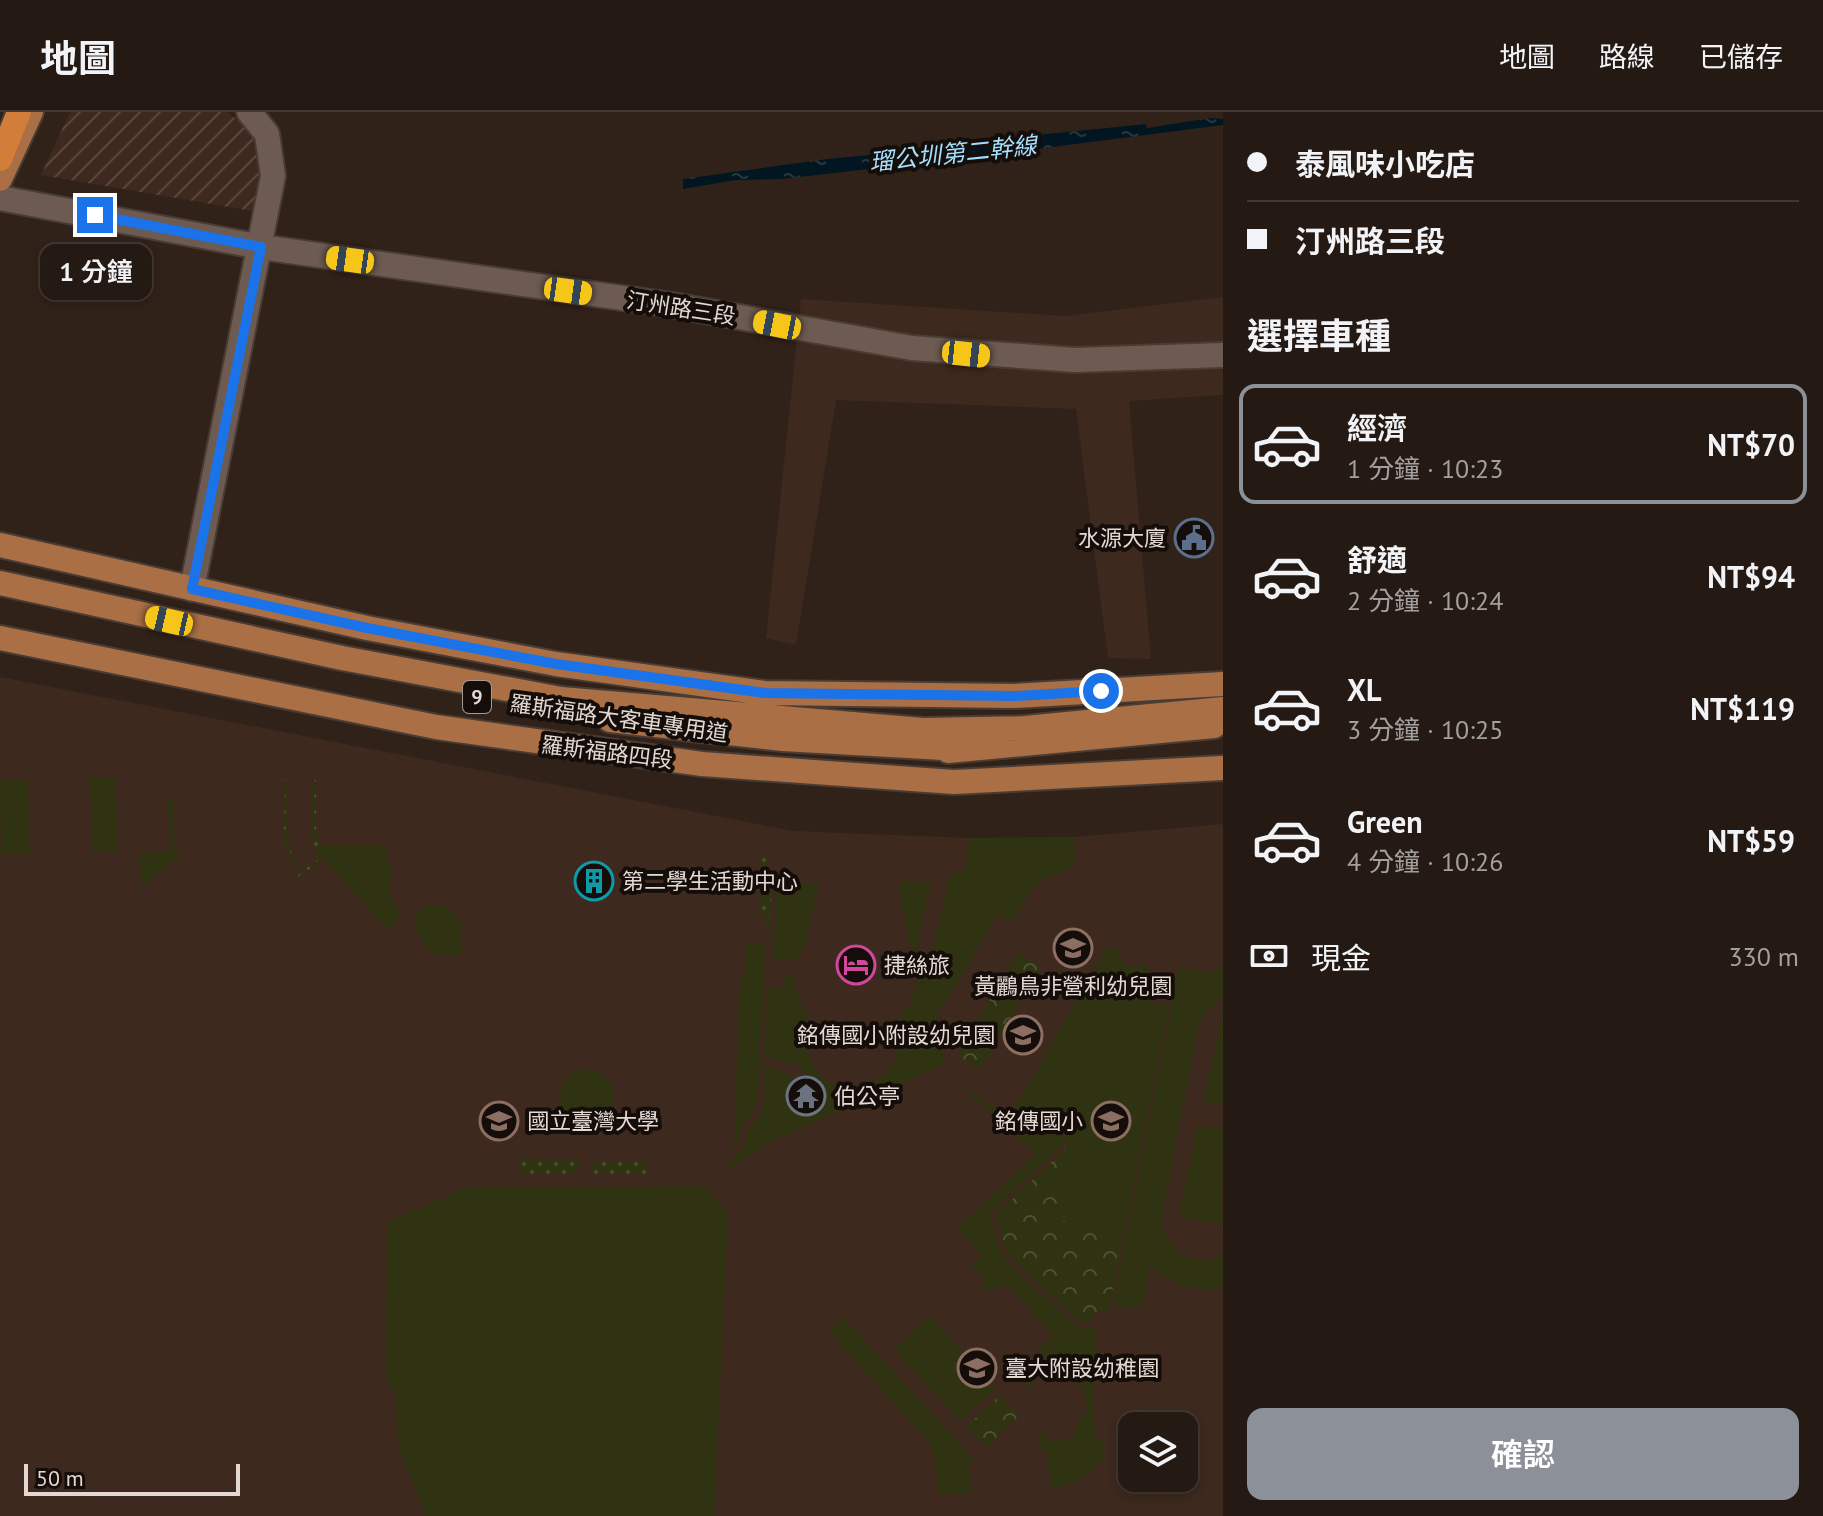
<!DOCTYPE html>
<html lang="zh-TW">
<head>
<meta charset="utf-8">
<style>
	:root { --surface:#251a13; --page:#2d231c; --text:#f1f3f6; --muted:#a3a1a0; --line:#423833; --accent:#8c9099 }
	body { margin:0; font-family:"PT Sans","Noto Sans TC",sans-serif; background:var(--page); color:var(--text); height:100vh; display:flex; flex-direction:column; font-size:30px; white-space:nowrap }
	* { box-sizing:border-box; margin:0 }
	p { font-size:26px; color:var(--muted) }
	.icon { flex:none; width:44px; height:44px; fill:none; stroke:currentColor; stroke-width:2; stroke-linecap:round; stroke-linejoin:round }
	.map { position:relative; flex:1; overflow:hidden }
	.sheet { display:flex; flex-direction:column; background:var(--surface); width:600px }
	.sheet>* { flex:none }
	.banner { display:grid; align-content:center; height:176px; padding:0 24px; background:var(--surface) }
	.controls { position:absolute; left:1118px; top:1300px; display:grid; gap:16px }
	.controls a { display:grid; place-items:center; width:80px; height:80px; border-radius:16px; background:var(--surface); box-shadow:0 4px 12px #0003,0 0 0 2px var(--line); font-size:40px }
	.scale { position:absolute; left:24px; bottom:20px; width:216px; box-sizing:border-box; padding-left:8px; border:4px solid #e3d8d2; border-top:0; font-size:22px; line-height:28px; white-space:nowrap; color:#e3d8d2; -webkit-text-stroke:6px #140d09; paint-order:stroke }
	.end { position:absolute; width:36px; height:36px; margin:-18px; border:10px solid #1a73e8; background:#fff; box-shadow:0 0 0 4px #fff }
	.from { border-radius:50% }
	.bubble { position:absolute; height:56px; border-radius:16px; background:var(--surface); box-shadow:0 4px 12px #0003,0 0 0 2px var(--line); font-size:26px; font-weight:600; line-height:56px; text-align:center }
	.car { position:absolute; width:24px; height:48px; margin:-24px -12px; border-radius:10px; box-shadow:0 0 6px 2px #0007; background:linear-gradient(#f5c518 24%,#345 0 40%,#f5c518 0 76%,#345 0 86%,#f5c518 0) }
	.banner b { display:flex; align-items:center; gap:28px; height:76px; font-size:30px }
	.banner b+b { border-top:2px solid var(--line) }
	.banner i { width:20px; height:20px; background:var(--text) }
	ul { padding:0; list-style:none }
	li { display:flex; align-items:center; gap:24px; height:120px; margin:0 16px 12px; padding:0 8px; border:4px solid transparent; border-radius:16px }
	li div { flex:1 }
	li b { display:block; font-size:30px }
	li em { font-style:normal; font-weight:600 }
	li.active { border-color:var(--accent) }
	li>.icon { width:72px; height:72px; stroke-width:1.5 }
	h2 { padding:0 24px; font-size:36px; line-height:96px }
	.pay { display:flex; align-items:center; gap:20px; height:88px; padding:0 24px; font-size:30px }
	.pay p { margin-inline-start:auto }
	.primary-button { display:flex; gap:16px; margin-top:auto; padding:16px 24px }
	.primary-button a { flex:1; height:92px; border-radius:16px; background:var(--accent); color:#fff; font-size:32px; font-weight:600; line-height:92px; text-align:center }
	header { display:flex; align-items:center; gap:48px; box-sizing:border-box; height:112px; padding:0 40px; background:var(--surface); border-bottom:2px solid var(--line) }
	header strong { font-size:38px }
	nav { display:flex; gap:44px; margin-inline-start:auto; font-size:28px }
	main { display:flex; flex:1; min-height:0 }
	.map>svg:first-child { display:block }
	.built { fill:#3d291d; fill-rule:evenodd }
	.industrial { fill:url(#industrial-furrows) }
	.grass { fill:#303311 }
	.park { fill:url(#park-crowns) }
	.garden { fill:url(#garden-dots) }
	.water { fill:url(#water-ripples) }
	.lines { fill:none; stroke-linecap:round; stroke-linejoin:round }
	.minor-casing { stroke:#493c35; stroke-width:28 }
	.major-casing { stroke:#493c35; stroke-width:28 }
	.highway-casing { stroke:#493c35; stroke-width:28 }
	.minor { stroke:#6d5b51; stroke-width:24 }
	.major { stroke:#aa6f44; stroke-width:24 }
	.highway { stroke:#d37d3b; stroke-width:24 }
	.route { stroke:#1a73e8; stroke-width:10 }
	.labels { text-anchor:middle; stroke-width:8; stroke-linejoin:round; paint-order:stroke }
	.shield { fill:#140d09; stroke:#a59b96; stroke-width:2 }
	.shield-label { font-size:20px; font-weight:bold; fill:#e3d8d2 }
	.street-label { font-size:22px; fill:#e3d8d2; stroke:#140d09 }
	.poi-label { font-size:22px; fill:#e3d8d2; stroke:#140d09; text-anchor:start }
	.water-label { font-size:24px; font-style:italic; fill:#a4dffd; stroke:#140d09 }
</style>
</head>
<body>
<header>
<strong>地圖</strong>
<nav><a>地圖</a><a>路線</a><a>已儲存</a></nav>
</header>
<main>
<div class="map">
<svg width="1223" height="1404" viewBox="0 0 1223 1404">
	<defs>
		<pattern id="industrial-furrows" width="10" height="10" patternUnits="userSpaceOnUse" patternTransform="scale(2)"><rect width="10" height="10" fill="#3d291d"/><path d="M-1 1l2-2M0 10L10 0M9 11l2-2" fill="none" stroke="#59473d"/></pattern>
		<pattern id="park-crowns" width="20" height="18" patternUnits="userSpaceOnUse" patternTransform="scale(2)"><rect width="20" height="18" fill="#303311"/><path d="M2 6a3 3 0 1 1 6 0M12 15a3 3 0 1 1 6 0" fill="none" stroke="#4e5033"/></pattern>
		<pattern id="garden-dots" width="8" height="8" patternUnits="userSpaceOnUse" patternTransform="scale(2)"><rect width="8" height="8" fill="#303311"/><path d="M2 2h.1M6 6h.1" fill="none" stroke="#4e5033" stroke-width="1.8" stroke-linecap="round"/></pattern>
		<pattern id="water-ripples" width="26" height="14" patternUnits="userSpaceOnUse" patternTransform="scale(2)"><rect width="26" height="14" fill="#011621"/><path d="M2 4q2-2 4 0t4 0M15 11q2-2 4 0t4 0" fill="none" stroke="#263740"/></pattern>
	</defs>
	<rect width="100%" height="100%" fill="#312219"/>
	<path class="built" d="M1223,185V283L1129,289L1151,547L1108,546L1076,297L836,288L796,533L766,526L801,187L1065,204Z
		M0,565L793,719L970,726L1074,725L1223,712V1404H0ZM1132,1314H1184V1366H1132Z"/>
	<path class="industrial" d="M70,0H227L248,16L261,38L262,62L252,99L41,63Z"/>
	<path class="grass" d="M116,665L117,739L92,740L90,666Z
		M28,667L30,741L1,742L0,668Z
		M168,688H173L174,740H183L141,776L140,741L170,739Z
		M1074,725L1075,750L1068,759C1029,770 1033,776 1013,810L998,802L943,895H940L934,927L947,951L770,1030L730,1057L727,1053L746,1031L747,1020L760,1003L765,980L764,954L790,962L800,989L809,991L816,982L798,952L764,944L767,876H783L784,862L794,863L796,880L808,904L806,937L818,962L834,973L852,977L871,973L886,962L897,947L900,906L911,890L917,871L898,770H931L915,840L931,844L950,760L963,762L970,726Z
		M317,733H385L392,759L389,782L401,803L393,816L387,817L324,747Z
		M776,771H819L806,829L797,848H774Z
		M428,793L445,794L462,808L461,843L433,842C420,825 402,807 428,793Z
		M746,832L765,833L758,978C757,995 751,1002 742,1015C738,1022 739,1031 734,1039L739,875L745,859Z
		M1119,836L1124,855L1147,852L1151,890L1169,893L1124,1121L1053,1107L1068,1027L990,1102L1003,1145L1075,1214L1097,1216L1094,1252L1092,1250L1095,1325L1104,1331V1346L1083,1366L1055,1377L1051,1376L1053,1368H1050L1045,1338H1039V1315L1052,1330L1074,1325L1080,1305L1088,1298L1082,1272L1073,1269L1058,1252L1037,1257L1031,1277L1020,1266L1044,1243L1038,1237L1053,1223L1007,1172L998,1179L994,1175L988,1181L981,1174L985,1169L971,1154L982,1143L958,1116L1036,1042L961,975L1011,1003L1106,837Z
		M1179,855L1208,861L1223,856V887L1207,898L1198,916L1161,1108C1166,1138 1193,1159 1223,1143V1175C1193,1181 1173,1173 1150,1154L1142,1196L1112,1194Z
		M1223,899V993L1204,989Z
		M560 984a27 27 0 1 1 54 0a27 27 0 1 1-54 0Z
		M1198,1012L1223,1018L1222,1113L1179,1104Z
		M705,1074L728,1101L714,1404H426L399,1335L396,1287L386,1264L387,1110L466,1076Z
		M930,1204L996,1276L960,1309L894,1237Z
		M843,1205L976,1349L968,1350L973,1381L940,1383L931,1332L828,1219Z"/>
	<path class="park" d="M1017,841L1040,854L981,957L958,944Z
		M1068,1034L1054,1107L1124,1121L1108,1200H1094L1092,1210H1079L1007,1141L996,1103Z
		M1000,1283L1019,1304L986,1335L966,1315Z"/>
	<path class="garden" d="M288,667C288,700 283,732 300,761L319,747L312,727V668H316V720L324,747L298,765L284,728L285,668Z
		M768,742L767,771L772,772L770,821H765L766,804L759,803V745Z
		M520,1046L579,1048L578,1062H520Z
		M593,1049L648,1050V1062H593Z"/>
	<path class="water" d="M1210,6L1223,7V13L999,42L782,67L736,68L683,77V67L827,47L1027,28V24L1146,12L1147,16Z"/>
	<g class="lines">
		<g class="minor-casing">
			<path id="minor" d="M0,86L261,135L672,193L912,236L1075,248L1223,243
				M192,477L273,64L267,22L249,0"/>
		</g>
		<g class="major-casing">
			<path id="major" d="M0,67L31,0
				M0,433L367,516L556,552L765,581L1014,584L1223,572
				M0,471L342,546L561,587L923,618L1025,616L1223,597
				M0,526L436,615L702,652L954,670L1223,656
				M610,608L783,627L961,637
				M948,639L1214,614"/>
		</g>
		<g class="highway-casing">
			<path id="highway" d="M0,47L19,0"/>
		</g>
		<use href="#minor" class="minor"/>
		<use href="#major" class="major"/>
		<use href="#highway" class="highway"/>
	</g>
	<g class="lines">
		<path class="route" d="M95,103L261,135L192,477L367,516L556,552L765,581L1014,584L1101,579"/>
	</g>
	<defs>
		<g id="civic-ring" transform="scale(2)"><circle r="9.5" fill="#140d09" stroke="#5c6f8a" stroke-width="1.5"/><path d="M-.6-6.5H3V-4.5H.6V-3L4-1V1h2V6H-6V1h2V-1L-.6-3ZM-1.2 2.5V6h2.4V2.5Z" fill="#5c6f8a"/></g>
		<g id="building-ring" transform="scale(2)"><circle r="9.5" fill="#140d09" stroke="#0f9aa8" stroke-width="1.5"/><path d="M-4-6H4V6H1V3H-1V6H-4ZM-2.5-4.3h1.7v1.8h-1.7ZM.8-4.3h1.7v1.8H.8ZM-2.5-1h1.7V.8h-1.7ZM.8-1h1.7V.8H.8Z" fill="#0f9aa8"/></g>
		<g id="school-ring" transform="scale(2)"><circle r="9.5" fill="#140d09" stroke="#8d6e63" stroke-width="1.5"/><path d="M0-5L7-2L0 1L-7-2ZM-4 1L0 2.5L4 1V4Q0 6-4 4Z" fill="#8d6e63"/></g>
		<g id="hotel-ring" transform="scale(2)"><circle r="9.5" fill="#140d09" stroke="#d1479c" stroke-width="1.5"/><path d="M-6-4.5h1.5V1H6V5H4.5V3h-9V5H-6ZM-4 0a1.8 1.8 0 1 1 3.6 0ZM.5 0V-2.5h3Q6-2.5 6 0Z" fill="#d1479c"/></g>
		<g id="temple-ring" transform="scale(2)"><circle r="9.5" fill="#140d09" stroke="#6b7280" stroke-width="1.5"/><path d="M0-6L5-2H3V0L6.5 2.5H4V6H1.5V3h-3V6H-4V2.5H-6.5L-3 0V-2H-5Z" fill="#6b7280"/></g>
		<g id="university-ring" transform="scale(2)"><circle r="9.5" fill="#140d09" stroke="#8d6e63" stroke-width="1.5"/><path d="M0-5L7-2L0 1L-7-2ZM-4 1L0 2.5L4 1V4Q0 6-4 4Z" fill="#8d6e63"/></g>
	</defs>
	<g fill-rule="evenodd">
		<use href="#civic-ring" x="1194" y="426"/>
		<use href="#building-ring" x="594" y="769"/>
		<use href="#school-ring" x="1073" y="836"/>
		<use href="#hotel-ring" x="856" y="853"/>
		<use href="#school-ring" x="1023" y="923"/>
		<use href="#temple-ring" x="806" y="984"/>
		<use href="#university-ring" x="499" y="1009"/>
		<use href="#school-ring" x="1111" y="1009"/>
		<use href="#school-ring" x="977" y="1256"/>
	</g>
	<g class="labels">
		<rect class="shield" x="463" y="569" width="28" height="32" rx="6"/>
		<g class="shield-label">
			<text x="477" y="592">9</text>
		</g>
		<g class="street-label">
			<text transform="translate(681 196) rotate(9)" y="8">汀州路三段</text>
			<text transform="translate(619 606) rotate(8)" y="8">羅斯福路大客車專用道</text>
			<text transform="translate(607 640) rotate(7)" y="8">羅斯福路四段</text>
		</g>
		<g class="poi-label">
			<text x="1166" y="434" text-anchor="end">水源大廈</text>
			<text x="622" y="777">第二學生活動中心</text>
			<text x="884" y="861">捷絲旅</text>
			<text x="1073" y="882" text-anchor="middle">黃鸝鳥非營利幼兒園</text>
			<text x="995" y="931" text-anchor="end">銘傳國小附設幼兒園</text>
			<text x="834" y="992">伯公亭</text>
			<text x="527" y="1017">國立臺灣大學</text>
			<text x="1083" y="1017" text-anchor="end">銘傳國小</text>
			<text x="1005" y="1264">臺大附設幼稚園</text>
		</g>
		<g class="water-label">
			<text transform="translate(953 42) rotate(-6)" y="8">瑠公圳第二幹線</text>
		</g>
	</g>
</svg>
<div class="controls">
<a><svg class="icon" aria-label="layers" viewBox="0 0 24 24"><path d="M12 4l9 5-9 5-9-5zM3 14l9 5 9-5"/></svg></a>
</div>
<div class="scale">50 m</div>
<i class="end from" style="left:1101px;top:579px"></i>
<i class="end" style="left:95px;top:103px"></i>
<div class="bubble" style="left:40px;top:132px;width:112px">1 分鐘</div>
<i class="car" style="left:350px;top:148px;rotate:278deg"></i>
<i class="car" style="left:568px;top:179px;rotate:98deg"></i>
<i class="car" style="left:777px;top:213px;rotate:281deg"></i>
<i class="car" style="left:966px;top:242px;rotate:96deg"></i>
<i class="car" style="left:169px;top:509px;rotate:283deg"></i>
</div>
<section class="sheet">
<div class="banner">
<b><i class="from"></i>泰風味小吃店</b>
<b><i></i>汀州路三段</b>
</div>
<h2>選擇車種</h2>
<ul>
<li class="active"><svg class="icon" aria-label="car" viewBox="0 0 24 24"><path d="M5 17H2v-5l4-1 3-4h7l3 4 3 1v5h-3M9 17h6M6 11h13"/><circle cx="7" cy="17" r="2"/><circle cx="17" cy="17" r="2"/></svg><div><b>經濟</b><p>1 分鐘 · 10:23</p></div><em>NT$70</em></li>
<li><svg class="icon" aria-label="car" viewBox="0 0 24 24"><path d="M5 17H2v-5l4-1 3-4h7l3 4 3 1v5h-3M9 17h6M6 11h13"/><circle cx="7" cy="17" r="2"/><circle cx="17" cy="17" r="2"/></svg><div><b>舒適</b><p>2 分鐘 · 10:24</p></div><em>NT$94</em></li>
<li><svg class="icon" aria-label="car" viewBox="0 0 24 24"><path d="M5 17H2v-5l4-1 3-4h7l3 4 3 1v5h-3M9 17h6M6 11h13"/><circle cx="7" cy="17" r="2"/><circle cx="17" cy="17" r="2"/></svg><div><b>XL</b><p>3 分鐘 · 10:25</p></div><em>NT$119</em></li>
<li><svg class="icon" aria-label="car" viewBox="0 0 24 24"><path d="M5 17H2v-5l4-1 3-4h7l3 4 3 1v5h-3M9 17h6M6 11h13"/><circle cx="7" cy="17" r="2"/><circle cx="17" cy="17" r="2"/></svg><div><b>Green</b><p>4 分鐘 · 10:26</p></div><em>NT$59</em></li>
</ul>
<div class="pay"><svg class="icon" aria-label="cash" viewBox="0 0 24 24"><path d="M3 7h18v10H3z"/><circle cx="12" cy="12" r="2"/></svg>現金<p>330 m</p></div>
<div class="primary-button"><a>確認</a></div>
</section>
</main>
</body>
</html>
